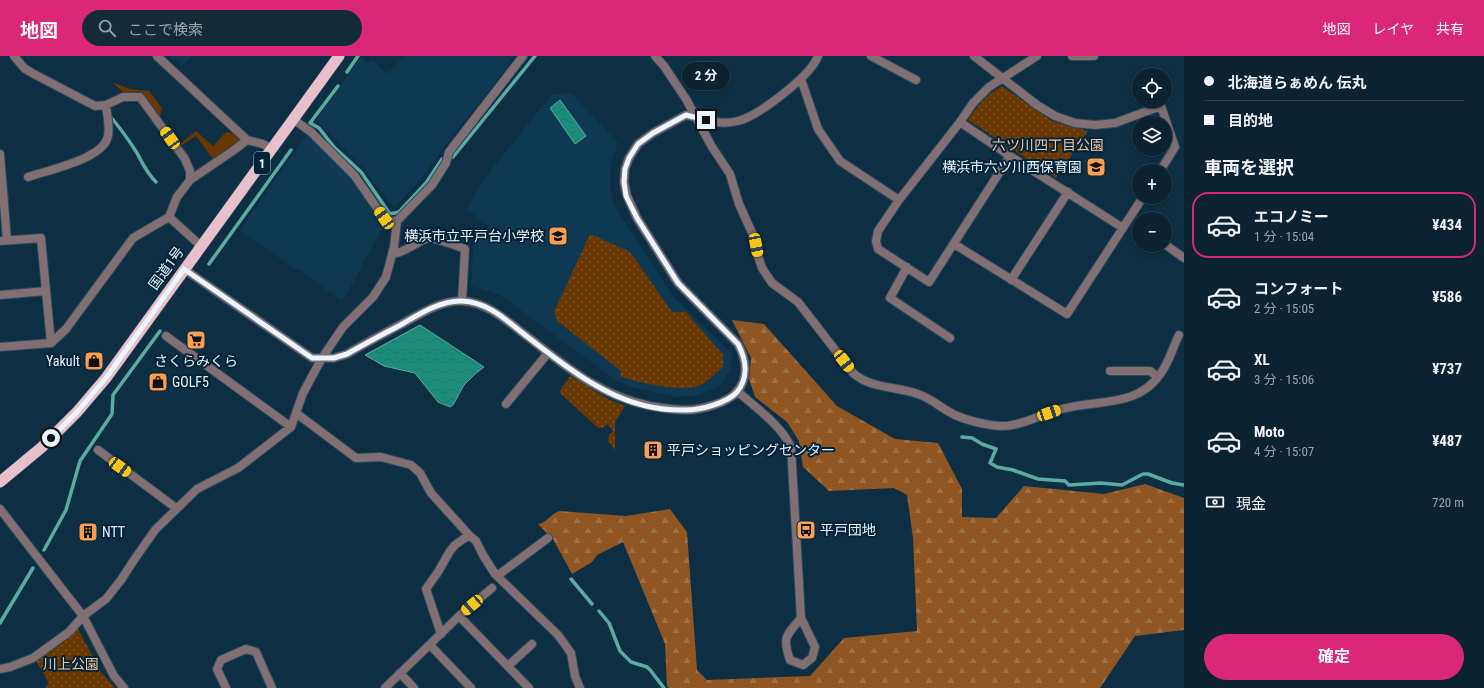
<!DOCTYPE html>
<html lang="ja">
<head>
<meta charset="utf-8">
<style>
	:root { --surface:#0a2232; --page:#132a3a; --text:#f1f3f6; --muted:#99a4ac; --line:#2a3f4d; --accent:#db2777 }
	body { margin:0; font-family:"Roboto Condensed","Noto Sans JP",sans-serif; background:var(--page); color:var(--text); height:100vh; display:flex; flex-direction:column; font-size:15px; white-space:nowrap }
	* { box-sizing:border-box; margin:0 }
	p { font-size:13px; color:var(--muted) }
	.icon { flex:none; width:22px; height:22px; fill:none; stroke:currentColor; stroke-width:2; stroke-linecap:round; stroke-linejoin:round }
	.map { position:relative; flex:1; overflow:hidden }
	.panel { display:flex; flex-direction:column; background:var(--surface); width:300px }
	.panel>* { flex:none }
	.hud { display:grid; align-content:center; height:88px; padding:0 20px; background:var(--surface) }
	.buttons { position:absolute; left:1132px; top:12px; display:grid; gap:8px }
	.buttons a { display:grid; place-items:center; width:40px; height:40px; border-radius:50%; background:var(--surface); box-shadow:0 2px 6px #0003,0 0 0 1px var(--line); font-size:20px }
	.end { position:absolute; width:18px; height:18px; margin:-9px; border:5px solid #eaf5fd; background:#111; box-shadow:0 0 0 2px #111 }
	.from { border-radius:50% }
	.bubble { position:absolute; height:28px; border-radius:14px; background:var(--surface); box-shadow:0 2px 6px #0003,0 0 0 1px var(--line); font-size:13px; font-weight:700; line-height:28px; text-align:center }
	.car { position:absolute; width:12px; height:24px; margin:-12px -6px; border-radius:5px; box-shadow:0 0 3px 1px #0007; background:linear-gradient(#f5c518 24%,#345 0 40%,#f5c518 0 76%,#345 0 86%,#f5c518 0) }
	.hud b { display:flex; align-items:center; gap:14px; height:38px; font-size:15px }
	.hud b+b { border-top:1px solid var(--line) }
	.hud i { width:10px; height:10px; background:var(--text) }
	ul { padding:0; list-style:none }
	li { display:flex; align-items:center; gap:12px; height:66px; margin:0 8px 6px; padding:0 12px; border:2px solid transparent; border-radius:16px }
	li div { flex:1 }
	li b { display:block; font-size:15px }
	li em { font-style:normal; font-weight:700 }
	li.on { border-color:var(--accent) }
	li>.icon { width:36px; height:36px; stroke-width:1.5 }
	h2 { padding:0 20px; font-size:18px; line-height:48px }
	.pay { display:flex; align-items:center; gap:10px; height:44px; padding:0 20px; font-size:15px }
	.pay p { margin-inline-start:auto }
	.action { display:flex; gap:8px; margin-top:auto; padding:8px 20px }
	.action a { flex:1; height:46px; border-radius:24px; background:var(--accent); color:#fff; font-size:16px; font-weight:700; line-height:46px; text-align:center }
	header { display:flex; align-items:center; gap:24px; box-sizing:border-box; height:56px; padding:0 20px; background:var(--accent); color:#fff }
	header strong { font-size:19px }
	nav { display:flex; gap:22px; margin-inline-start:auto; font-size:14px }
	.search { width:280px; height:36px; background:var(--page); display:flex; align-items:center; gap:10px; box-sizing:border-box; padding:0 14px; border-radius:22px; color:var(--muted); font-size:15px }
	main { display:flex; flex:1; min-height:0 }
	.map>svg:first-child { display:block }
	.built { fill:#0f3952 }
	.green { fill:#693701 }
	.forest { fill:url(#forest-firs) }
	.park { fill:url(#park-dots) }
	.water { fill:url(#water-waves); stroke:#5aaca3 }
	.lines { fill:none; stroke-linecap:round; stroke-linejoin:round }
	.stream { stroke:#5aaca3; stroke-width:3.5 }
	.minor-casing { stroke:#2c4a5d; stroke-width:10 }
	.tertiary-casing { stroke:#2c4a5d; stroke-width:10 }
	.trunk-casing { stroke:#2c4a5d; stroke-width:12 }
	.minor { stroke:#816f74; stroke-width:8 }
	.tertiary { stroke:#816f74; stroke-width:8 }
	.trunk { stroke:#e8c0cc; stroke-width:11 }
	.route { stroke:#eaf5fd; stroke-width:5 }
	.labels { text-anchor:middle; stroke-width:4; stroke-linejoin:round; paint-order:stroke }
	.shield { fill:#032438; stroke:#a5b6c2; stroke-width:1 }
	.shield-label { font-size:13px; font-weight:bold; fill:#eaf5fd }
	.park-label { font-size:14px; fill:#f7c59e; stroke:#032438 }
	.poi-label { font-size:14px; fill:#eaf5fd; stroke:#032438; text-anchor:start }
	.street-label { font-size:14px; fill:#eaf5fd; stroke:#032438 }
</style>
</head>
<body>
<header>
<strong>地図</strong>
<div class="search"><svg class="icon" aria-label="search" viewBox="0 0 24 24"><circle cx="10" cy="10" r="6"/><path d="M15 15l6 6"/></svg>ここで検索</div>
<nav><a>地図</a><a>レイヤ</a><a>共有</a></nav>
</header>
<main>
<div class="map">
<svg width="1184" height="632" viewBox="0 0 1184 632">
	<defs>
		<pattern id="forest-firs" width="22" height="20" patternUnits="userSpaceOnUse"><rect width="22" height="20" fill="#8f5623"/><path d="M5 1l3.5 6h-7zM16 11l3.5 6h-7z" fill="#9f6f44"/></pattern>
		<pattern id="park-dots" width="8" height="8" patternUnits="userSpaceOnUse"><rect width="8" height="8" fill="#693701"/><path d="M2 2h.1M6 6h.1" fill="none" stroke="#7f5527" stroke-width="1.8" stroke-linecap="round"/></pattern>
		<pattern id="water-waves" width="16" height="10" patternUnits="userSpaceOnUse"><rect width="16" height="10" fill="#1c8d7c"/><path d="M0 5q4-4 8 0t8 0" fill="none" stroke="#2d7269"/></pattern>
	</defs>
	<rect width="100%" height="100%" fill="#0d2e43"/>
	<path class="built" d="M170,0H193L182,10Z
		M405,0H514L495,27L449,84L423,121L397,149H394L390,148L364,113L316,64L361,1L367,7L372,3L387,18Z
		M571,37L618,87L612,104L610,117V132L614,149L672,239L733,299L731,311L727,320L722,328L713,333L697,340L676,341L635,332L617,325L500,239L471,230L473,191L489,170L466,153L484,123L552,38Z
		M307,78L349,119L385,169L361,209L363,210L342,245L297,212L296,214L240,174Z"/>
	<path class="green" d="M112,26L130,33L149,35L162,52L160,62L135,37H124Z
		M196,75L213,90L226,76L234,78L239,84L213,103L196,80L181,90L180,88Z"/>
	<path class="forest" d="M732,264L764,268L837,350L895,383L938,387L962,433V461L996,462L1024,430L1104,438L1145,428L1184,442V574L1135,580L1100,632H669L667,630L665,588L623,486L597,499L592,506L572,518L553,483L538,468C547,467 551,457 560,455L626,460L670,453L687,476L697,614L707,624L810,620L844,582L917,575L913,482L907,439L894,432L829,435L803,411L799,385L787,366L755,341L749,323L751,302Z"/>
	<path class="park" d="M1002,30L1052,65L1088,75L1056,122L968,64C977,50 987,38 1002,30Z
		M590,178L630,196L672,256H686L723,299V311C715,318 708,326 698,330C680,336 638,327 620,320L621,315L557,265L554,256Z
		M570,320L608,343L625,350L615,366V394L608,385L609,379L613,375L608,368L603,372H598L559,336Z
		M78,573L102,617L115,632H45L49,627L36,605Z"/>
	<path class="water" d="M560,44L586,80L575,88L550,52Z
		M420,269L484,311L475,318L464,329L453,349L450,351L438,346L415,317L384,310L365,299Z"/>
	<g class="lines">
		<path class="stream" d="M347,16L358,0
			M338,30L310,67L319,72L334,91L361,116L390,158L399,156L426,127L442,103L453,101L535,0
			M110,60C120,72 129,84 137,97C143,108 146,116 156,126
			M209,208L291,94
			M962,381L972,382L982,388L996,393L990,407L997,411L1013,414L1038,423L1065,425L1069,429L1101,427L1122,429L1143,418H1148L1172,427L1184,429
			M44,494L66,454L80,405L112,358L113,339L160,275
			M571,523L592,548
			M599,555L609,567L620,595L631,606L647,611L651,615L664,632
			M0,567L33,512"/>
		<g class="minor-casing">
			<path id="minor" d="M157,0L247,84L263,88L272,93
				M655,0L664,10L686,43L712,91L730,118L739,148L754,181L757,197L762,212L772,227L798,246L853,317C871,333 896,330 918,338C931,342 942,353 955,359C966,364 989,370 1002,370C1019,371 1045,357 1062,353C1098,343 1138,352 1161,317C1169,306 1173,291 1179,279
				M871,0L916,24
				M974,0L1037,49L1055,60L1075,67L1095,69L1115,67L1161,50L1175,91L1160,115
				M1072,0H1094
				M801,23L818,73L840,105L899,144
				M696,61C709,65 723,69 738,65C758,60 811,20 818,0
				M293,63L311,76L354,119L384,162L390,165H397
				M960,66L1010,100L1123,172
				M0,98L7,184
				M1010,100L929,226L878,193L876,185L878,175L899,144L960,66L973,47L989,31L1037,0
				M28,121C48,114 104,103 108,80C110,71 107,59 106,49
				M190,124L234,94L247,84
				M169,161L201,190
				M0,185L41,182L51,287
				M954,188L1067,258L1143,141
				M1166,189L1184,202
				M392,198C405,197 414,187 426,183C434,180 456,190 465,193L462,245
				M907,211L890,242L950,282
				M1011,224L1068,136
				M0,239L46,235
				M166,280L291,371
				M0,291L51,287L66,273L133,182L169,161L177,141L190,124V115L185,103L140,41H123L106,49L95,50L32,17L24,12L14,0
				M1110,315H1150L1158,321
				M737,335C755,351 781,369 791,391L801,562L815,591L812,602L803,609L790,604C782,581 786,580 801,562
				M506,348L548,297
				M296,357L356,402L381,401L411,409L420,417L431,437L469,479L476,485L483,499L495,518L558,579L571,597L575,620L580,632
				M98,394L176,452
				M0,453L83,560L114,620L124,632
				M497,520L548,482
				M459,560L529,632
				M441,578L426,533L438,516L450,495L455,489L469,479
				M430,589L471,632
				M508,610L532,588
				M0,613L10,611L33,602L69,576L83,560L106,543L121,524L134,504L155,474L197,433L238,412L291,371L303,337L322,302L343,271L373,241L386,221L394,191L397,165L432,129L446,107L449,96L523,0
				M400,617L414,632
				M226,632L217,613L221,604L246,593L256,596L272,632
				M385,632L459,560L492,532"/>
		</g>
		<g class="tertiary-casing">
			<path id="tertiary" d="M184,213L312,302H334L347,298C364,288 381,279 398,270C417,260 440,244 462,245C488,246 508,266 528,281C568,312 599,339 650,350C663,352 674,354 686,354C701,354 727,347 737,336C749,321 746,303 738,288L678,227L637,162L627,140L624,126L625,113L629,102L638,88L653,77L686,59L696,61"/>
		</g>
		<g class="trunk-casing">
			<path id="trunk" d="M0,426L42,391L77,356L106,322L339,0"/>
		</g>
		<use href="#minor" class="minor"/>
		<use href="#tertiary" class="tertiary"/>
		<use href="#trunk" class="trunk"/>
	</g>
	<g class="lines">
		<path class="route" d="M51,382L77,356L106,322L184,213L312,302H334L347,298C363,289 379,280 395,272C415,261 439,244 462,245C488,246 506,264 525,279C575,317 620,356 686,354C701,354 727,347 737,336C749,321 746,303 738,288L678,227L637,162L626,140L624,126L625,113L629,102L638,88L653,77L686,59L706,64"/>
	</g>
	<defs>
		<g id="school-square" transform="scale(1)"><rect x="-9" y="-9" width="18" height="18" rx="4" fill="#fa9f4f" stroke="#032438"/><path d="M0-5L7-2L0 1L-7-2ZM-4 1L0 2.5L4 1V4Q0 6-4 4Z" fill="#111"/></g>
		<g id="supermarket-square" transform="scale(1)"><rect x="-9" y="-9" width="18" height="18" rx="4" fill="#fa9f4f" stroke="#032438"/><path d="M-6-5.5h2.5l.6 2H6L4.5 2H-2.5L-4.4-4H-6ZM-1.5 3.2a1.3 1.3 0 1 0 .1 0ZM3 3.2a1.3 1.3 0 1 0 .1 0Z" fill="#111"/></g>
		<g id="shop-square" transform="scale(1)"><rect x="-9" y="-9" width="18" height="18" rx="4" fill="#fa9f4f" stroke="#032438"/><path d="M-5-2.5h2.3a2.7 3.5 0 0 1 5.4 0H5L5.5 6h-11ZM-1.5-2.5h3a1.5 2.3 0 0 0-3 0Z" fill="#111"/></g>
		<g id="building-square" transform="scale(1)"><rect x="-9" y="-9" width="18" height="18" rx="4" fill="#fa9f4f" stroke="#032438"/><path d="M-4-6H4V6H1V3H-1V6H-4ZM-2.5-4.3h1.7v1.8h-1.7ZM.8-4.3h1.7v1.8H.8ZM-2.5-1h1.7V.8h-1.7ZM.8-1h1.7V.8H.8Z" fill="#111"/></g>
		<g id="bus-square" transform="scale(1)"><rect x="-9" y="-9" width="18" height="18" rx="4" fill="#fa9f4f" stroke="#032438"/><path d="M-5-6H5V4H4V6H2V4H-2V6H-4V4H-5ZM-3.5-4V0h7V-4ZM-3.5 1.2v1.5H-2V1.2ZM2 1.2v1.5H3.5V1.2Z" fill="#111"/></g>
	</defs>
	<g fill-rule="evenodd">
		<use href="#school-square" x="1096" y="111"/>
		<use href="#school-square" x="558" y="180"/>
		<use href="#supermarket-square" x="196" y="284"/>
		<use href="#shop-square" x="94" y="305"/>
		<use href="#shop-square" x="158" y="326"/>
		<use href="#building-square" x="653" y="394"/>
		<use href="#bus-square" x="806" y="474"/>
		<use href="#building-square" x="88" y="476"/>
	</g>
	<g class="labels">
		<rect class="shield" x="254" y="96" width="16" height="22" rx="3"/>
		<g class="shield-label">
			<text x="262" y="112">1</text>
		</g>
		<g class="park-label">
			<text x="1048" y="94">六ツ川四丁目公園</text>
			<text x="71" y="613">川上公園</text>
		</g>
		<g class="poi-label">
			<text x="1082" y="116" text-anchor="end">横浜市六ツ川西保育園</text>
			<text x="544" y="185" text-anchor="end">横浜市立平戸台小学校</text>
			<text x="80" y="310" text-anchor="end">Yakult</text>
			<text x="196" y="310" text-anchor="middle">さくらみくら</text>
			<text x="172" y="331">GOLF5</text>
			<text x="667" y="399">平戸ショッピングセンター</text>
			<text x="820" y="479">平戸団地</text>
			<text x="102" y="481">NTT</text>
		</g>
		<g class="street-label">
			<text transform="translate(166 212) rotate(-54)" y="5">国道1号</text>
		</g>
	</g>
</svg>
<div class="buttons">
<a><svg class="icon" aria-label="locate" viewBox="0 0 24 24"><circle cx="12" cy="12" r="6"/><path d="M12 2v4M12 18v4M2 12h4M18 12h4"/></svg></a>
<a><svg class="icon" aria-label="layers" viewBox="0 0 24 24"><path d="M12 4l9 5-9 5-9-5zM3 14l9 5 9-5"/></svg></a>
<a>+</a>
<a>−</a>
</div>
<i class="end from" style="left:51px;top:382px"></i>
<i class="end" style="left:706px;top:64px"></i>
<div class="bubble" style="left:682px;top:6px;width:48px">2 分</div>
<i class="car" style="left:170px;top:82px;rotate:324deg"></i>
<i class="car" style="left:384px;top:162px;rotate:325deg"></i>
<i class="car" style="left:756px;top:189px;rotate:169deg"></i>
<i class="car" style="left:844px;top:305px;rotate:142deg"></i>
<i class="car" style="left:1049px;top:357px;rotate:71deg"></i>
<i class="car" style="left:120px;top:411px;rotate:126deg"></i>
<i class="car" style="left:472px;top:549px;rotate:229deg"></i>
</div>
<section class="panel">
<div class="hud">
<b><i class="from"></i>北海道らぁめん 伝丸</b>
<b><i></i>目的地</b>
</div>
<h2>車両を選択</h2>
<ul>
<li class="on"><svg class="icon" aria-label="car" viewBox="0 0 24 24"><path d="M5 17H2v-5l4-1 3-4h7l3 4 3 1v5h-3M9 17h6M6 11h13"/><circle cx="7" cy="17" r="2"/><circle cx="17" cy="17" r="2"/></svg><div><b>エコノミー</b><p>1 分 · 15:04</p></div><em>¥434</em></li>
<li><svg class="icon" aria-label="car" viewBox="0 0 24 24"><path d="M5 17H2v-5l4-1 3-4h7l3 4 3 1v5h-3M9 17h6M6 11h13"/><circle cx="7" cy="17" r="2"/><circle cx="17" cy="17" r="2"/></svg><div><b>コンフォート</b><p>2 分 · 15:05</p></div><em>¥586</em></li>
<li><svg class="icon" aria-label="car" viewBox="0 0 24 24"><path d="M5 17H2v-5l4-1 3-4h7l3 4 3 1v5h-3M9 17h6M6 11h13"/><circle cx="7" cy="17" r="2"/><circle cx="17" cy="17" r="2"/></svg><div><b>XL</b><p>3 分 · 15:06</p></div><em>¥737</em></li>
<li><svg class="icon" aria-label="car" viewBox="0 0 24 24"><path d="M5 17H2v-5l4-1 3-4h7l3 4 3 1v5h-3M9 17h6M6 11h13"/><circle cx="7" cy="17" r="2"/><circle cx="17" cy="17" r="2"/></svg><div><b>Moto</b><p>4 分 · 15:07</p></div><em>¥487</em></li>
</ul>
<div class="pay"><svg class="icon" aria-label="cash" viewBox="0 0 24 24"><path d="M3 7h18v10H3z"/><circle cx="12" cy="12" r="2"/></svg>現金<p>720 m</p></div>
<div class="action"><a>確定</a></div>
</section>
</main>
</body>
</html>
